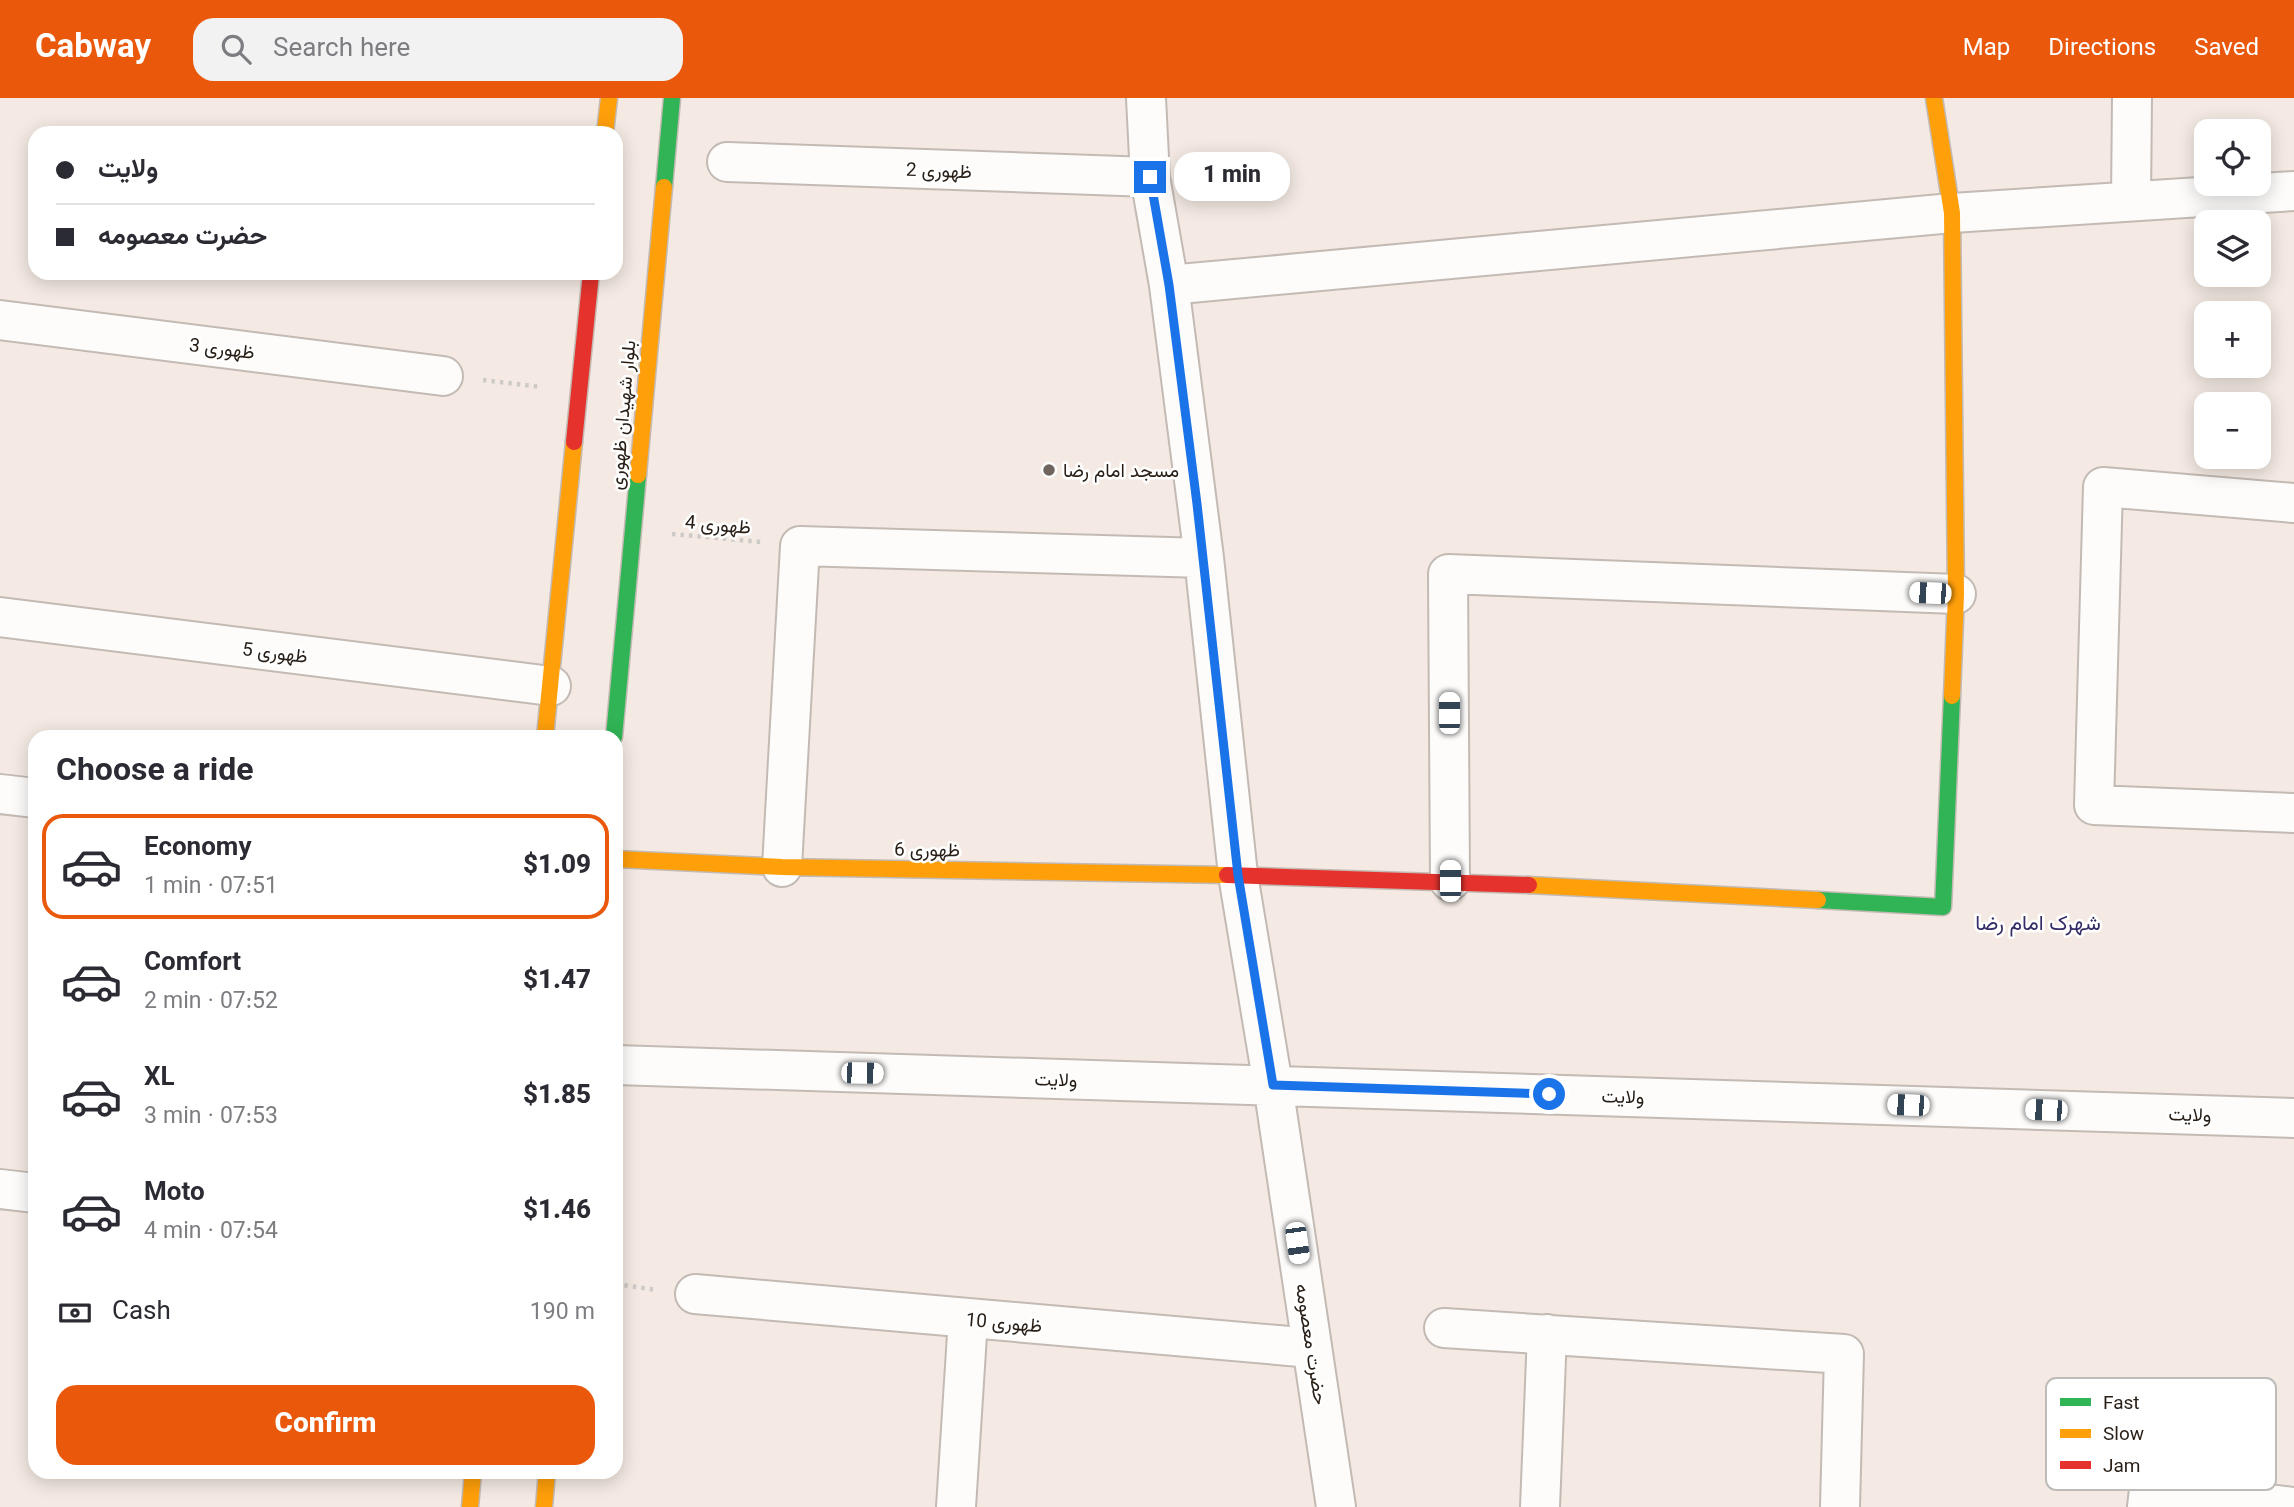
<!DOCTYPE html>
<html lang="en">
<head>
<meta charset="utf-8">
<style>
	:root { --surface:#fff; --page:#f2f2f3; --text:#2b2b33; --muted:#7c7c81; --line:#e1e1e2; --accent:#ea580c }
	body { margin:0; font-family:Georgia,Vazirmatn,serif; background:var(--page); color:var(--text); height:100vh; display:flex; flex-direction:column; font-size:26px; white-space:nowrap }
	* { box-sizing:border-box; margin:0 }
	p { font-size:23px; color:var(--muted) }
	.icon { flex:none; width:38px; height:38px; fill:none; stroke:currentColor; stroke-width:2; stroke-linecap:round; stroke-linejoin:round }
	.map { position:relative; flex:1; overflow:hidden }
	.sheet { position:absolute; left:28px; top:632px; width:595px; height:749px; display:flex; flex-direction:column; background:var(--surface); border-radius:21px; box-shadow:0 4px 18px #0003 }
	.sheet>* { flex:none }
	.guide { position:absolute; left:28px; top:28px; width:595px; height:154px; border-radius:21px; box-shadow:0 4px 18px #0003; display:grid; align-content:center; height:154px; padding:0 28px; background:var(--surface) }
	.buttons { position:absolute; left:2194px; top:21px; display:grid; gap:14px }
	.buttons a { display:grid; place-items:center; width:77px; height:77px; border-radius:14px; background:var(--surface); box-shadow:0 4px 18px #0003; font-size:35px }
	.end { position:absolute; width:32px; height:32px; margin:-16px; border:9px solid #1a73e8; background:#fff; box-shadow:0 0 0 4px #fff }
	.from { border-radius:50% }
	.bubble { position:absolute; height:49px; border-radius:21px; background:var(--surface); box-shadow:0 4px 18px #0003; font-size:23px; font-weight:800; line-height:49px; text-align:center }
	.car { position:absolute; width:21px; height:42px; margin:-21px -10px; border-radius:9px; box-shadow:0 0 5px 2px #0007; background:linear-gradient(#fff 24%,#345 0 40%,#fff 0 76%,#345 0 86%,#fff 0) }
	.guide b { display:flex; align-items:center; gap:24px; height:66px; font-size:26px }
	.guide b+b { border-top:2px solid var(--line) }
	.guide i { width:18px; height:18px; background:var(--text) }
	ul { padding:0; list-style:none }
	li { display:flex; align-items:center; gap:21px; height:105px; margin:0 14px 10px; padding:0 14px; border:4px solid transparent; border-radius:21px }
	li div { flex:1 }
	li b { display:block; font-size:26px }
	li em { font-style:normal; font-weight:800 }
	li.selected { border-color:var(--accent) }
	li>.icon { width:63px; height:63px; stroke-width:1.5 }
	h2 { padding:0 28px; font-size:32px; line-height:84px }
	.pay { display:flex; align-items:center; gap:18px; height:77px; padding:0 28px; font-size:26px }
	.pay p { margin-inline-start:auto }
	.primary-button { display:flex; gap:14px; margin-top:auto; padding:14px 28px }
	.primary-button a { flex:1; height:80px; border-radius:21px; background:var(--accent); color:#fff; font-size:28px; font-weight:800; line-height:80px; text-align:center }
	header { display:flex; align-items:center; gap:42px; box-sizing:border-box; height:98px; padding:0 35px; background:var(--accent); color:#fff }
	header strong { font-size:33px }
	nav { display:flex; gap:38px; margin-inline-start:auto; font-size:24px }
	.search { width:490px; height:63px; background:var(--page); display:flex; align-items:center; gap:18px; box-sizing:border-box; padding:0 24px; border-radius:21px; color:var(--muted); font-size:26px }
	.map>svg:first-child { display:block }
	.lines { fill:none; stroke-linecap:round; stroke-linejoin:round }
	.street-casing { stroke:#c3bab3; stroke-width:42 }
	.fast-casing { stroke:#c3bab3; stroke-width:19 }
	.slow-casing { stroke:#c3bab3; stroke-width:19 }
	.jam-casing { stroke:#c3bab3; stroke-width:19 }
	.path { stroke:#cecac8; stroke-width:4.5; stroke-dasharray:3.5 5; stroke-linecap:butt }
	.street { stroke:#fdfcfb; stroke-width:38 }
	.fast { stroke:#30b455; stroke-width:16 }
	.slow { stroke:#ff9f0a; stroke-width:16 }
	.jam { stroke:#e5322d; stroke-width:16 }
	.route { stroke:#1a73e8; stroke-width:9 }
	.poi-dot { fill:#6f655e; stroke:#fff; stroke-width:2.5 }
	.labels { text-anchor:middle; stroke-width:5; stroke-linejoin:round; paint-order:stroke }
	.street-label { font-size:19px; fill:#281e16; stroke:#fff }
	.poi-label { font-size:19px; fill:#281e16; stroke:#fff; text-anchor:start }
	.neighbourhood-label { font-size:21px; fill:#352b67; stroke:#fff }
	.key { fill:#fff; stroke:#bebcb9; stroke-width:2 }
	.key-label { font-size:19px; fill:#281e16 }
</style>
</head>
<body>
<header>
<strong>Cabway</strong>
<div class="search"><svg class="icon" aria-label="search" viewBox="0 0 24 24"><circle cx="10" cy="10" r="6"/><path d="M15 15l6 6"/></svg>Search here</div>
<nav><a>Map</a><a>Directions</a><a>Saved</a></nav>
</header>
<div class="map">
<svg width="2294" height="1409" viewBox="0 0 2294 1409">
	<rect width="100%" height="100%" fill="#f4eae3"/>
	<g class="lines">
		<g class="street-casing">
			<path id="street" d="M1146,0L1150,79L1169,187L1204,460L1238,777L1273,987L1336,1409
				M727,64L1150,79
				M2131,103L2132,0
				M1169,187L1952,115L2294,93
				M0,222L443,278
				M2294,405L2103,389L2094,707L2294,715
				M0,519L551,588
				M0,696L35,700
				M782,769L800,448L1204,460
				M1450,783L1448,476L1956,496
				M616,967L2294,1020
				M0,1091L35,1095
				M695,1196L1312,1250
				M1444,1230L1844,1256L1840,1409
				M956,1409L968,1221
				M1540,1409L1547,1236
				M2147,1409L2149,1391L2292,1409"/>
		</g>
		<g class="fast-casing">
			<path id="fast" d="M664,89L672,0
				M614,639L638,377
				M1818,802L1943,809L1952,598"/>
		</g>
		<g class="slow-casing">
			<path id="slow" d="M1934,0L1952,115L1956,496L1952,598
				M605,35L609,0
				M638,377L664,89
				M545,639L574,344
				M616,761L782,769L1227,777
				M1529,787L1818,802
				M470,1409L473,1374
				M544,1409L547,1374"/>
		</g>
		<g class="jam-casing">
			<path id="jam" d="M574,344L591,175
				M1227,777L1529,787"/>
		</g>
		<path class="path" d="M483,282L541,289
			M672,436L761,444
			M616,1186L657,1192"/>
		<use href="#street" class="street"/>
		<use href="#fast" class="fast"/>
		<use href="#slow" class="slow"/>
		<use href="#jam" class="jam"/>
	</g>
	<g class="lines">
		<path class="route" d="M1150,79L1169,187L1197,406L1238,777L1273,987L1549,996"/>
	</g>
	<circle class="poi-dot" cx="1049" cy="372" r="7"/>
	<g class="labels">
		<g class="street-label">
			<text transform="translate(939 72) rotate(2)" y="7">ظهوری 2</text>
			<text transform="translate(222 250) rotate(7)" y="7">ظهوری 3</text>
			<text transform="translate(622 317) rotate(-85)" y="7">بلوار شهیدان ظهوری</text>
			<text transform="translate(718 426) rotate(5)" y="7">ظهوری 4</text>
			<text transform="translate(275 554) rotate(7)" y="7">ظهوری 5</text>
			<text transform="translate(927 751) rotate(1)" y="7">ظهوری 6</text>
			<text transform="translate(1056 981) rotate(2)" y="7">ولایت</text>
			<text transform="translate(1623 998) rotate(2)" y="7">ولایت</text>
			<text transform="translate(2190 1016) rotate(2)" y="7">ولایت</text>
			<text transform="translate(1004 1224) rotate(5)" y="7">ظهوری 10</text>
			<text transform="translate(1312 1246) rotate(81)" y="7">حضرت معصومه</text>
		</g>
		<g class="poi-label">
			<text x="1063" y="379">مسجد امام رضا</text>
		</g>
		<g class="neighbourhood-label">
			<text x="2038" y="832">شهرک امام رضا</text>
		</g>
	</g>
	<rect x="2046" y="1280" width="230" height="112" rx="10" class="key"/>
	<rect x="2060" y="1300" width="31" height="8" fill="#30b455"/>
	<rect x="2060" y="1331" width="31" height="9" fill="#ff9f0a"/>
	<rect x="2060" y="1363" width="31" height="8" fill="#e5322d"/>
	<g class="key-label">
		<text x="2103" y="1311">Fast</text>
		<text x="2103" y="1342">Slow</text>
		<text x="2103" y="1374">Jam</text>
	</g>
</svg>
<div class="buttons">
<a><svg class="icon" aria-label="locate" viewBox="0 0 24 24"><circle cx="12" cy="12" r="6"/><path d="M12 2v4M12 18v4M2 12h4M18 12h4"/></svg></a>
<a><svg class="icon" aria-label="layers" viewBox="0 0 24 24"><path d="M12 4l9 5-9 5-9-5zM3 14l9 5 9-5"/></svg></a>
<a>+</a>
<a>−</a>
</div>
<i class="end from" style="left:1549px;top:996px"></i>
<i class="end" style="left:1150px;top:79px"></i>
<div class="bubble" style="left:1174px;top:54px;width:116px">1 min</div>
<i class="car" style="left:1930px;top:495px;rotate:272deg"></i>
<i class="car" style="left:1449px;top:615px;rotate:0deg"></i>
<i class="car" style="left:1450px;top:783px;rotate:0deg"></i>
<i class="car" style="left:862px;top:975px;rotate:91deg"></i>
<i class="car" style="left:1908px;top:1007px;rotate:272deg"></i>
<i class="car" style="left:2046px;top:1012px;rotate:272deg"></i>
<i class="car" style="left:1297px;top:1145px;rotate:172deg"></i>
<div class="guide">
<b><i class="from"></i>ولایت</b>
<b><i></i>حضرت معصومه</b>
</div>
<section class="sheet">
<h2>Choose a ride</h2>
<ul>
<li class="selected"><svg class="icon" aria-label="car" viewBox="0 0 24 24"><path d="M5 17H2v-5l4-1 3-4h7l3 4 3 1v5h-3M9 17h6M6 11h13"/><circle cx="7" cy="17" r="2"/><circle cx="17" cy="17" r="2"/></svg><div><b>Economy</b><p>1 min · 07:51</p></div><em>$1.09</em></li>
<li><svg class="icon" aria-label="car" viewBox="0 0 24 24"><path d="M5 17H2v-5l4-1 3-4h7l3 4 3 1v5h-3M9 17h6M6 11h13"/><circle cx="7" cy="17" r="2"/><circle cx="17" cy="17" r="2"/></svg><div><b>Comfort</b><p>2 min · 07:52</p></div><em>$1.47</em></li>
<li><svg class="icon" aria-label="car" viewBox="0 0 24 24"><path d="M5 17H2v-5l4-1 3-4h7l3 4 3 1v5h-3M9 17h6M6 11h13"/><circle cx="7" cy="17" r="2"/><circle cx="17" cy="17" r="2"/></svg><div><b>XL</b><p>3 min · 07:53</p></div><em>$1.85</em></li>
<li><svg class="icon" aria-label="car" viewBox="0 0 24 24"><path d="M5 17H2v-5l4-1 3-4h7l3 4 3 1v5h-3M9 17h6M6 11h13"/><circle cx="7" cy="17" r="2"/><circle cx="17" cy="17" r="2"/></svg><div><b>Moto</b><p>4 min · 07:54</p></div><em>$1.46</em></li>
</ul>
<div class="pay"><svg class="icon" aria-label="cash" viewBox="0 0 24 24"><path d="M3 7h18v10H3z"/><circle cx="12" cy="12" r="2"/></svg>Cash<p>190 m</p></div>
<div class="primary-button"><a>Confirm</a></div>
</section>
</div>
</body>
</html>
